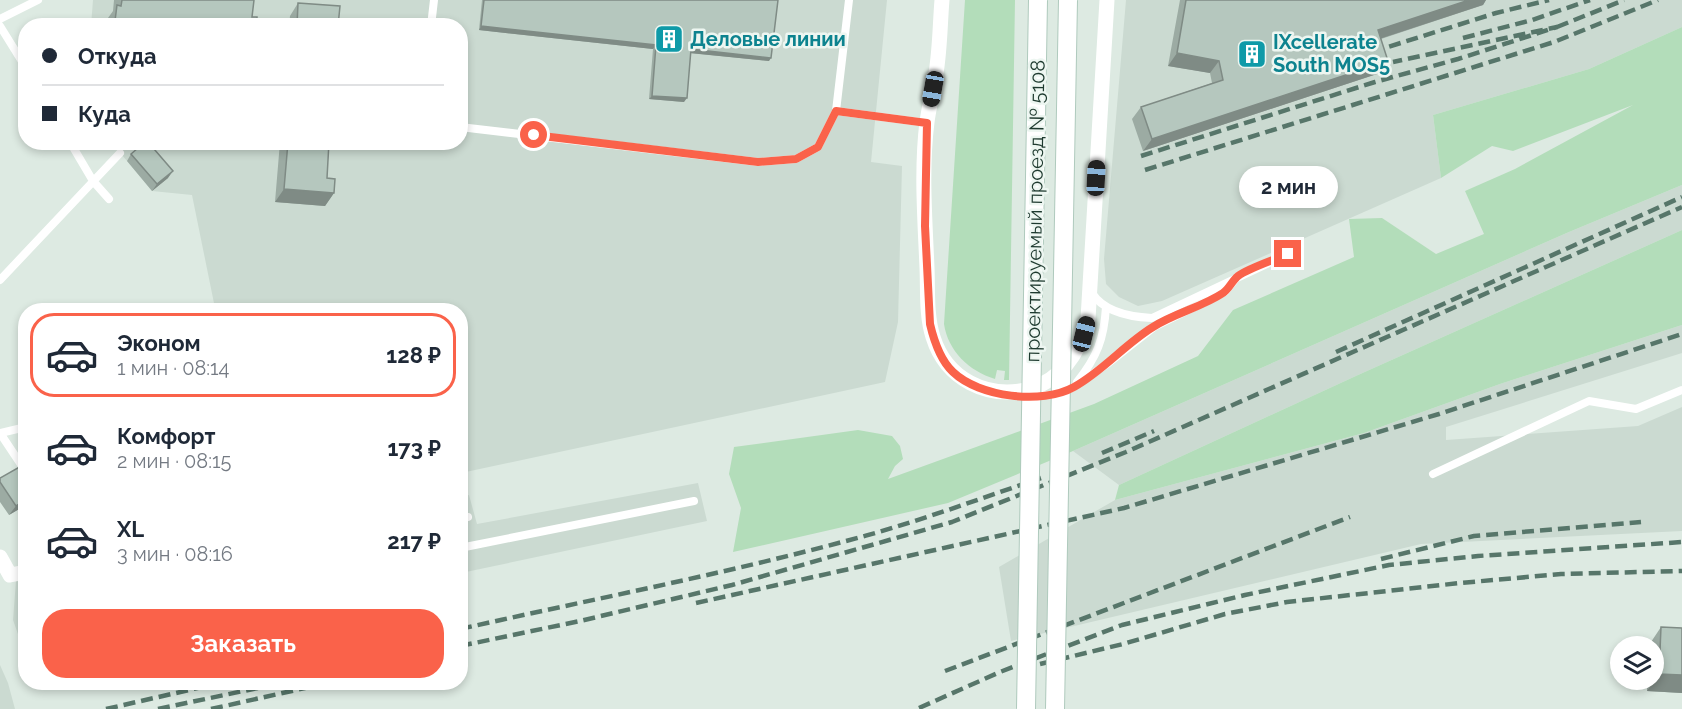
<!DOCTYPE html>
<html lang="ru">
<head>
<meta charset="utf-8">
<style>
	:root { --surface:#fff; --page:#f2f2f3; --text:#1f2937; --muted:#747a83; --line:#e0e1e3; --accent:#fa624a }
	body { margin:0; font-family:Raleway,sans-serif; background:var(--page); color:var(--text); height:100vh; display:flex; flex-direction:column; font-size:22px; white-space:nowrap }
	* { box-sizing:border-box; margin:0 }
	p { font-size:20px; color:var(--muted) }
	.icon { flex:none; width:33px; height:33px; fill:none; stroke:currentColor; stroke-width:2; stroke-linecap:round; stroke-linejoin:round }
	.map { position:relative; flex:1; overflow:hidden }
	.side { position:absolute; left:18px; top:303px; width:450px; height:387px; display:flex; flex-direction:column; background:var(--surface); border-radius:24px; box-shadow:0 3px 9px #0003 }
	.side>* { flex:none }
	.hud { position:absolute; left:18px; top:18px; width:450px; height:132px; border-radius:24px; box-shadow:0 3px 9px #0003; display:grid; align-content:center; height:132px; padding:0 24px; background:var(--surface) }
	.fabs { position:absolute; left:1610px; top:636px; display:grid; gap:12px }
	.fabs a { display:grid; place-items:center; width:54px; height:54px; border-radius:50%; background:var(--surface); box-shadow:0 3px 9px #0003; font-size:30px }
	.end { position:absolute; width:27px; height:27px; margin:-14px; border:8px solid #fa624a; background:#fff; box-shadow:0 0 0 3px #fff }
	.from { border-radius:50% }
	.bubble { position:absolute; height:42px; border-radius:21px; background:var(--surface); box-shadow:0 3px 9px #0003; font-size:20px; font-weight:700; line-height:42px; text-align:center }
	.car { position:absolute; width:18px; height:36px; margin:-18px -9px; border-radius:8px; box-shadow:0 0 4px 2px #0007; background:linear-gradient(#222 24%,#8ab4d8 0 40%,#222 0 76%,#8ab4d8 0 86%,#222 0) }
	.hud b { display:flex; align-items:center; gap:21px; height:57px; font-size:22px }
	.hud b+b { border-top:2px solid var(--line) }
	.hud i { width:15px; height:15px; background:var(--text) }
	ul { padding:10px 0 0; list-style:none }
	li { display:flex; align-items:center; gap:18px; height:84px; margin:0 12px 9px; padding:0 12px; border:3px solid transparent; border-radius:24px }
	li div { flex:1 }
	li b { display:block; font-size:22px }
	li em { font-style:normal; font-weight:700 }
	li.current { border-color:var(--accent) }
	li>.icon { width:54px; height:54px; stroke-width:1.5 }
	.action { display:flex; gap:12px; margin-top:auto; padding:12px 24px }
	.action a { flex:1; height:69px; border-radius:24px; background:var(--accent); color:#fff; font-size:24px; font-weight:700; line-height:69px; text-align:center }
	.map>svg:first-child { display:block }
	.built { fill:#cbdad1 }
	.green { fill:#b3ddba }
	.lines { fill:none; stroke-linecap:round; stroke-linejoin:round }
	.service { stroke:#fff; stroke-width:8 }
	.minor { stroke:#fff; stroke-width:15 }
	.rail { stroke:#57766a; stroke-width:4.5; stroke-dasharray:12 6; stroke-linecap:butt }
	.secondary-bridge-casing { stroke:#afcabd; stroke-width:20; stroke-linecap:butt }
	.secondary-bridge { stroke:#fff; stroke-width:18 }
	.wall { fill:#9caba3 }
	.shaded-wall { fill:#7f8b85 }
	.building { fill:#b5c7be; stroke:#7f8b85; stroke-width:1.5 }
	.route { stroke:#fa624a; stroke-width:8 }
	.labels { text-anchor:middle; stroke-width:5; stroke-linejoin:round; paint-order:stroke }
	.culture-label { font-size:20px; font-weight:bold; fill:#0d838f; stroke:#edf6f1; text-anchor:start }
	.street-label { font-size:20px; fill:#1e3a2f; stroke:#edf6f1 }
</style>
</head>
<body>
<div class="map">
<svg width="1682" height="709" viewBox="0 0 1682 709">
	<rect width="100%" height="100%" fill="#ddeae2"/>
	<path class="built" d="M93,0H887L871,162L902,166L898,322L885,382L461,473L460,310H210L215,308L192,195L152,191L112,143L460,142V26H91Z
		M1126,0H1682V27L1589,69L1433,115L1441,178L1162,301L1138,306L1119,297L1106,284L1104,259Z
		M1682,185V230L1358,375L1119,485L1073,451L1569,232Z
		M1682,325V353L1446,427V440L1638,426L1682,407V531L1421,544L1011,641L999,567L1115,500L1364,433L1500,384Z
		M698,483L707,521L461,573L460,497L469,495L477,524Z
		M25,579V654L13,620L16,581Z
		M0,665L8,683L15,709H0Z"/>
	<path class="green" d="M965,0H1015L1009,380H1004L1005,371L997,370L995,379C969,371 948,351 944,324Z
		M1682,27V185L1569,232L1073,451L948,503L733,552L741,508L729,474L734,447L858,430L892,436L900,446L903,459L895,466L888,479L1094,404L1198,356L1233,310L1354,257L1349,219L1382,218L1436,254L1484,234L1465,191L1515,169L1633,105L1513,151L1492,146L1441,178L1433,115L1589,69Z
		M1682,230V325L1500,384L1364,433L1115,500L1119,485L1358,375Z"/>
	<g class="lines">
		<path class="service" d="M0,19L38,0
			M0,26L26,68
			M431,26L434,0
			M836,111L927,123
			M460,127L758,162L796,159L818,147L836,111L849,0
			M70,142L93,181L109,199
			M0,280L120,153
			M1092,293C1104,312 1131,317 1152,318L1288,254
			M1077,382C1097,357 1104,339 1106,307
			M1032,396L1050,395L1072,388L1107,364L1154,327L1225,292L1238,276
			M26,427L0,433L26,472
			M1433,474L1589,401L1636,409L1682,390
			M460,518L468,517
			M460,548L694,501"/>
		<path class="minor" d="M942,0C940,24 940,49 936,73C934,89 929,106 927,122C921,170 925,220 927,268C928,290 926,315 933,337C946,379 987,400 1030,389C1063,379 1080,350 1088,319L1107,0
			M0,557L10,575L26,572"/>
		<path class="rail" d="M1557,27L1624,0
			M1463,38L1532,20L1590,0
			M1372,52L1496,13L1549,0
			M1141,156L1375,82L1458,59L1557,27L1393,62
			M1145,170L1554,42L1658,0
			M1336,352L1682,197
			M1102,453L1154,431
			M1381,559L1474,536L1641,522
			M696,603L1124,508L1439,414L1682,334
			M460,629C589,600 719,575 846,541C912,524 976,500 1041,478
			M460,646L580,621L732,585L952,522L1126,452L1682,207
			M1040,664L1123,644L1225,614L1287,602L1460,583L1561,574L1682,571
			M945,671L1350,517
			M919,708L1000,672L1122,625L1245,595L1389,565L1478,556L1682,542
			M106,709L224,682
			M158,709L286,682
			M211,709L332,682"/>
		<g class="secondary-bridge-casing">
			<path id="secondary-bridge" d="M1026,709L1038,0
				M1055,709L1068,0"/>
		</g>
		<use href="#secondary-bridge" class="secondary-bridge"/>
	</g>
	<path class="wall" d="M114,0H254L252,17L257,26H107L108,18L113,11Z
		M482,0H778L769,61L691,53L684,102L649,99L653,49L479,30Z
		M1180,0H1486L1483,5L1381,39L1388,61L1380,73L1143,151L1132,119L1141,107L1212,83L1210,73L1168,66Z
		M298,3L338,26H289L290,16Z
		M280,142H329L327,178L334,193L325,206L275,202Z
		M131,154L168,178L152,191L127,161Z
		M26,469V505L9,515L0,502V478Z
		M1661,627L1682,628V693L1647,691V680H1653V646H1649V645Z"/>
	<path class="shaded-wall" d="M1469,0H1486L1483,5L1370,42L1378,30Z
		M115,21L120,22L117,26H113Z
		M481,26L656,45L653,49L479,30Z
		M691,49L771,58L769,61L689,53Z
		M1177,53L1219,61L1210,73L1168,66Z
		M1388,61L1380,73L1143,151L1152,139Z
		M652,96L687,98L684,102L649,99Z
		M173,171L168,178L152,191L157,184Z
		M284,189L334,193L325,206L275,202Z
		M26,500V505L9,515L16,506Z
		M1659,674L1682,675V693L1647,691Z"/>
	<path class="building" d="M122,0H254L252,17H257V26H120V22L115,21L117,5L121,6Z
		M484,0H778L771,58L691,49L687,98L652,96L656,45L481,26Z
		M1186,0H1469L1378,30L1388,61L1152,139L1141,107L1223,80L1219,61L1177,53Z
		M298,3L340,6L338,26H297Z
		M145,142H148L173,171L157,184L131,154Z
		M288,142H329L327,178L335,179L334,193L284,189Z
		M23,465L26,469V500L16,506L0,482V478Z
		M1661,627L1682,628V675L1659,674Z"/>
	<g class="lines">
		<path class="route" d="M534,135L758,162L796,159L818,147L836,111L927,123L925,226L930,324C934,341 940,360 953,372C979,397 1042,405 1074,387C1103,371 1125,344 1153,327C1175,313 1202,307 1223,293C1229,289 1232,281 1238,276C1249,268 1274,260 1288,254"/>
	</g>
	<defs>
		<g id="building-square" transform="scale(1.5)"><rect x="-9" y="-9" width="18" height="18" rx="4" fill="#0f9aa8" stroke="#edf6f1"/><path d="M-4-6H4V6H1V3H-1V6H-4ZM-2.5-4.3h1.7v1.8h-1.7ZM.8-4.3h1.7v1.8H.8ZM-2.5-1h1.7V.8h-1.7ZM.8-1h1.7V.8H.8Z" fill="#fff"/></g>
	</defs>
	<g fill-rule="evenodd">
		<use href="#building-square" x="669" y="39"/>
		<use href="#building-square" x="1252" y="54"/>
	</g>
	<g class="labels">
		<g class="culture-label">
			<text x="690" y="46">Деловые линии</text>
			<text x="1273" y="49">IXcellerate<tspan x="1273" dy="23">South MOS5</tspan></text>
		</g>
		<g class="street-label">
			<text transform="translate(1035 211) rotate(-89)" y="7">проектируемый проезд № 5108</text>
		</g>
	</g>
</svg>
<div class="fabs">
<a><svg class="icon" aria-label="layers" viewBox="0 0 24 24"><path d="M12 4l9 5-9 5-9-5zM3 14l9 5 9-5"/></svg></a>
</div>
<i class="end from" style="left:534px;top:135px"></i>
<i class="end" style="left:1288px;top:254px"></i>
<div class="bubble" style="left:1239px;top:166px;width:99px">2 мин</div>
<i class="car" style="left:933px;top:89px;rotate:190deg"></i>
<i class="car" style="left:1096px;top:178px;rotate:3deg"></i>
<i class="car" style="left:1084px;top:334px;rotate:14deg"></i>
<div class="hud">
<b><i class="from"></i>Откуда</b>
<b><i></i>Куда</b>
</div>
<section class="side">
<ul>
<li class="current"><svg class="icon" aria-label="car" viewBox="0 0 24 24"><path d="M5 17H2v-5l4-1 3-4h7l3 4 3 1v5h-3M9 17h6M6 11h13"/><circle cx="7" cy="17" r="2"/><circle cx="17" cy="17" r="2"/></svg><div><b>Эконом</b><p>1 мин · 08:14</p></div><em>128 ₽</em></li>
<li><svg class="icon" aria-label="car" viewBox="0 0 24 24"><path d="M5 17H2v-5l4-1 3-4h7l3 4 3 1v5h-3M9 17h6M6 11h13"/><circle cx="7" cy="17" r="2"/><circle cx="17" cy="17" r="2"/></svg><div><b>Комфорт</b><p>2 мин · 08:15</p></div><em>173 ₽</em></li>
<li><svg class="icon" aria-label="car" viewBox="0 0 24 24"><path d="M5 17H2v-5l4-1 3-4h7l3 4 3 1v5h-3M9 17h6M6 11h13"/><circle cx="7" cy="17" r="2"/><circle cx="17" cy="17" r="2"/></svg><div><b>XL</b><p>3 мин · 08:16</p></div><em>217 ₽</em></li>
</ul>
<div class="action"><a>Заказать</a></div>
</section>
</div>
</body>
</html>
